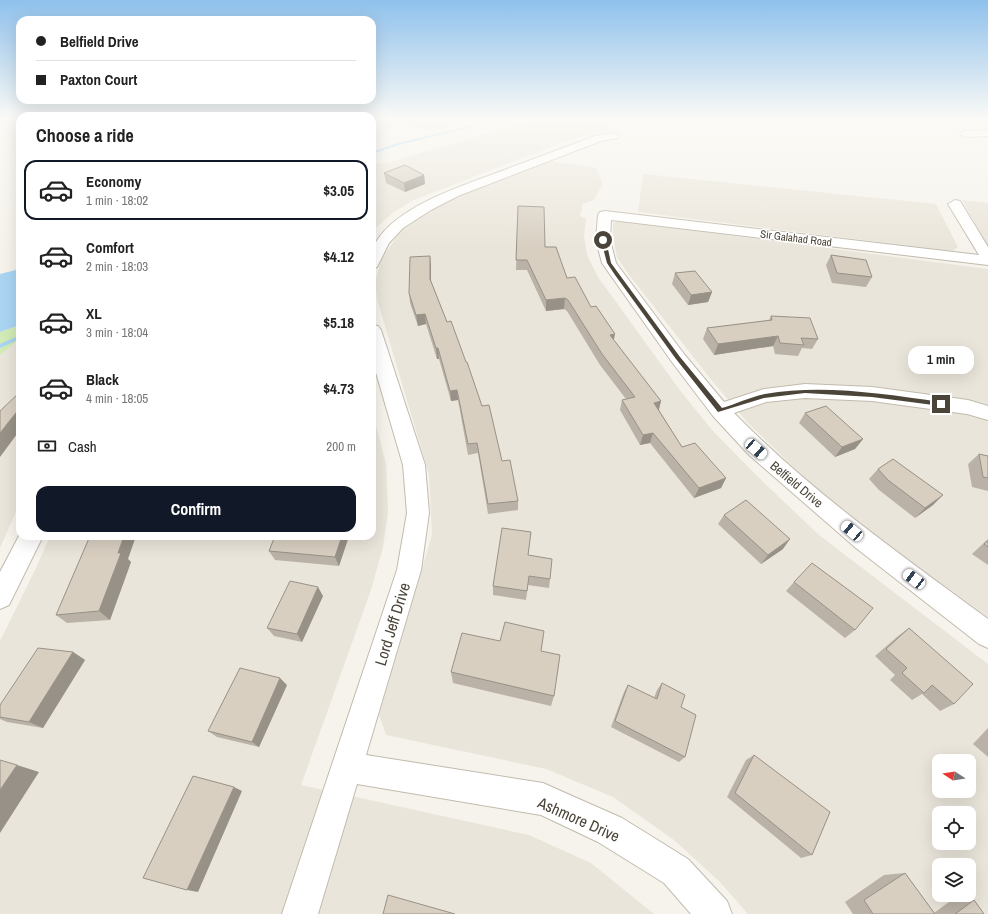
<!DOCTYPE html>
<html lang="en">
<head>
<meta charset="utf-8">
<style>
	:root { --surface:#fff; --page:#f2f2f2; --text:#222; --muted:#767676; --line:#e0e0e0; --accent:#111827 }
	body { margin:0; font-family:"Archivo Narrow",sans-serif; background:var(--page); color:var(--text); height:100vh; display:flex; flex-direction:column; font-size:15px; white-space:nowrap }
	* { box-sizing:border-box; margin:0 }
	p { font-size:13px; color:var(--muted) }
	.icon { flex:none; width:22px; height:22px; fill:none; stroke:currentColor; stroke-width:2; stroke-linecap:round; stroke-linejoin:round }
	.map { position:relative; flex:1; overflow:hidden }
	.drawer { position:absolute; left:16px; top:112px; width:360px; height:428px; display:flex; flex-direction:column; background:var(--surface); border-radius:12px; box-shadow:0 4px 16px #0002 }
	.drawer>* { flex:none }
	.top-card { position:absolute; left:16px; top:16px; width:360px; height:88px; border-radius:12px; box-shadow:0 4px 16px #0002; display:grid; align-content:center; height:88px; padding:0 20px; background:var(--surface) }
	.needle { width:26px; rotate:282deg }
	.fabs { position:absolute; left:932px; top:754px; display:grid; gap:8px }
	.fabs a { display:grid; place-items:center; width:44px; height:44px; border-radius:8px; background:var(--surface); box-shadow:0 4px 16px #0002; font-size:20px }
	.end { position:absolute; width:18px; height:18px; margin:-9px; border:5px solid #4b4439; background:#fff; box-shadow:0 0 0 2px #fff }
	.from { border-radius:50% }
	.bubble { position:absolute; height:28px; border-radius:12px; background:var(--surface); box-shadow:0 4px 16px #0002; font-size:13px; font-weight:700; line-height:28px; text-align:center }
	.car { position:absolute; width:12px; height:24px; margin:-12px -6px; border-radius:5px; box-shadow:0 0 3px 1px #0007; background:linear-gradient(#fff 24%,#345 0 40%,#fff 0 76%,#345 0 86%,#fff 0) }
	.top-card b { display:flex; align-items:center; gap:14px; height:38px; font-size:15px }
	.top-card b+b { border-top:1px solid var(--line) }
	.top-card i { width:10px; height:10px; background:var(--text) }
	ul { padding:0; list-style:none }
	li { display:flex; align-items:center; gap:12px; height:60px; margin:0 8px 6px; padding:0 12px; border:2px solid transparent; border-radius:12px }
	li div { flex:1 }
	li b { display:block; font-size:15px }
	li em { font-style:normal; font-weight:700 }
	li.selected { border-color:var(--accent) }
	li>.icon { width:36px; height:36px; stroke-width:1.5 }
	h2 { padding:0 20px; font-size:18px; line-height:48px }
	.pay { display:flex; align-items:center; gap:10px; height:44px; padding:0 20px; font-size:15px }
	.pay p { margin-inline-start:auto }
	.cta { display:flex; gap:8px; margin-top:auto; padding:8px 20px }
	.cta a { flex:1; height:46px; border-radius:12px; background:var(--accent); color:#fff; font-size:16px; font-weight:700; line-height:46px; text-align:center }
	.map>svg:first-child { display:block }
	.residential { fill:#eae5da; fill-rule:evenodd }
	.green { fill:#d2eab5 }
	.water { fill:#a9d4f2 }
	.lines { fill:none; stroke-linecap:round; stroke-linejoin:round }
	.stream { fill:#a9d4f2; fill-rule:evenodd }
	.minor-casing { stroke:#c2bbae; stroke-width:2 }
	.minor { fill:#fff; fill-rule:evenodd }
	.wall { fill:#bab2a6 }
	.shaded-wall { fill:#979187 }
	.building { fill:#d8cfc1; stroke:#979187 }
	.route { fill:#4b4439 }
	.labels { text-anchor:middle; stroke-width:3; stroke-linejoin:round; paint-order:stroke }
	.far-street-label { font-size:11px; fill:#4b4439; stroke:#fff }
	.street-label { font-size:13px; fill:#4b4439; stroke:#fff }
	.near-street-label { font-size:16px; fill:#4b4439; stroke:#fff }
</style>
</head>
<body>
<div class="map">
<svg width="988" height="914" viewBox="0 0 988 914">
	<rect width="100%" height="100%" fill="#f6f3ec"/>
	<path class="residential" d="M372,120H477L443,129L386,127L372,124Z
		M533,120H604L612,123L609,130L569,140L414,200L394,212L372,231V164L386,163Z
		M550,161L596,168L603,184L594,200L583,204L580,216L586,219L584,236L587,255L598,277L679,389L712,430L759,478L819,535L988,664V914H748L719,881L674,840L613,797L546,769L386,735L379,715L432,535L429,475L377,299L375,282L382,258L400,232L424,213L450,200ZM939,761H969V791H939ZM939,813H969V843H939ZM939,865H969V895H939Z
		M643,174L936,204L958,247L952,251L638,212Z
		M962,200L988,203V246Z
		M619,221L988,269V617L897,552L813,486L747,422L713,382L630,276L617,257L613,236V223Z
		M20,339V503L0,548V355Z
		M372,410L386,464L388,512L383,547L371,590L301,785L529,835L591,863L654,914H0V641L36,568L50,536H372Z"/>
	<path class="green" d="M20,325V339L0,355V332Z"/>
	<path class="water" d="M20,269V325L0,332V274Z"/>
	<g class="lines">
		<path class="stream" d="M496,120H500L399,145L372,154V152L397,143Z
			M20,335V339L0,348V344Z"/>
		<g class="minor-casing">
			<path id="minor" d="M988,130V136L965,137L960,134L965,131Z
				M614,133L618,134L619,136L618,138L601,141L458,196L431,210L403,228L389,243L377,267L372,268C372,259 371,250 376,242C398,205 467,184 507,169C536,158 566,147 595,136Z
				M955,200L960,201L988,247V265L611,220L610,240L616,263L684,354L724,402L764,389L805,384L872,387L968,400L988,406V420L967,414L872,401L805,398L766,402L734,413C810,491 901,555 988,619V648L979,644L856,548L749,455L713,416L672,362L602,263L596,240L598,215L600,212L605,211L979,255L948,204Z
				M372,325L378,326L381,330L425,465L429,513L421,570L366,755L543,783L554,788L622,818L688,859L727,901L732,914H691L664,883L598,842L541,815L357,784L318,914H282L397,570L407,513L403,465L372,359Z
				M20,534V536H43L9,605L0,609V572Z"/>
		</g>
		<use href="#minor" class="minor"/>
	</g>
	<path class="wall" d="M384,173L424,175L425,184L405,192L386,183Z
		M518,206L545,247L567,278L591,307L614,341L661,401L659,410L682,447L726,478L721,488L694,498L650,443L640,445L620,410L622,400L626,399L600,365L567,311L564,309L546,311L527,270H516Z
		M831,255L872,277L866,287L832,283L826,265Z
		M430,256L431,281L447,322L482,406L502,461L518,501V510L488,514L478,453L468,455L458,400L451,401L439,359H437L426,324L418,326L410,303L409,293Z
		M675,273L712,292L708,302L688,305L672,284Z
		M771,316L818,339L812,349L802,348L798,356L775,354L773,346L714,355L703,339L707,328L769,320Z
		M805,413L863,439L855,449L835,457L799,423Z
		M979,454L988,456V491L972,487L968,464Z
		M878,469L933,505L915,518L879,490L869,479Z
		M724,515L783,549L761,564L718,524Z
		M349,536L339,566L275,560L269,551Z
		M988,539V565L972,554Z
		M530,541L528,556L550,579L549,588L528,585L526,600L493,595V586Z
		M128,559L131,562L110,620L67,623L56,615Z
		M794,582L855,630L845,638L786,591Z
		M323,596L302,642L274,636L267,628Z
		M909,628L954,704L940,711L922,694L912,700L890,680L895,675L875,656L898,636Z
		M541,651L554,696L551,706L453,683L451,672Z
		M73,652L85,660L43,728L7,722L0,719V705Z
		M662,683L681,707L685,757L679,762L611,727L624,692L628,685L654,698L657,690Z
		M287,685L259,747L217,737L208,731Z
		M988,728V757L973,744Z
		M754,755L812,855L801,858L727,797L746,760Z
		M905,873L934,913L949,902L974,900L984,914H853L845,902L884,875Z"/>
	<path class="shaded-wall" d="M424,175L425,184L405,192L404,183Z
		M430,256L431,266V290L430,279Z
		M712,292L708,302L688,305L691,295Z
		M565,298L564,309L546,311V300Z
		M425,314L426,324L418,326L416,315Z
		M615,334L613,345L610,335Z
		M778,336L773,346L714,355L718,344Z
		M436,348H438L439,359H437Z
		M457,390L458,400L451,401L450,391Z
		M661,401L658,412L654,403Z
		M19,409L20,411V430L0,457V433Z
		M653,433L650,443L640,445L643,435Z
		M863,439L855,449L835,457L842,447Z
		M726,478L721,488L694,498L699,488Z
		M943,495L933,505L915,518L925,508Z
		M124,536H136L128,559L131,562L110,620L99,611L118,553Z
		M342,536H349L339,566L335,557Z
		M790,539L783,549L761,564L768,555Z
		M318,587L323,596L302,642L297,634Z
		M73,652L85,660L43,728L29,722Z
		M280,678L287,685L259,747L252,742Z
		M17,765L39,772L0,833V790Z
		M234,787L242,791L198,892L187,890Z"/>
	<path class="building" d="M405,165L424,175L404,183L384,173Z
		M518,206L544,207L545,247H556L567,278L575,277L591,307L596,306L615,334L610,335L661,401L654,403L682,447L695,443L726,478L699,488L653,433L643,435L622,400L635,397L602,354L568,300L565,298L546,300L527,260H516Z
		M831,255L866,260L872,277L837,273Z
		M430,256V279L447,322L451,321L466,362H467L482,406L489,405L502,461L510,460L518,501L488,504L477,443L468,444L457,390L450,391L438,348H436L425,314L416,315L409,293L410,257Z
		M695,271L712,292L691,295L675,273Z
		M771,316L810,318L818,339L801,338L804,345L780,343L778,336L718,344L707,328L772,320Z
		M20,392V409H19L0,433V411Z
		M826,406L863,439L842,447L805,413Z
		M979,454L988,456V478L983,477Z
		M893,459L943,495L925,508L888,480L878,469Z
		M746,500L790,539L768,555L724,515Z
		M502,528L531,532L528,555L552,559L550,579L529,576L527,591L493,586Z
		M90,536H124L118,553H121L99,611L56,615Z
		M275,536H342L335,557L269,551Z
		M988,541V547L984,544Z
		M812,563L873,608L855,630L794,582Z
		M290,581L318,587L297,634L267,628Z
		M505,622L544,631L541,651L560,655L554,696L451,672L462,633L500,641Z
		M909,628L973,684L954,704L932,685L924,693L902,673L907,668L886,649Z
		M38,648L73,652L29,722L0,717V705Z
		M240,668L280,678L252,742L208,731Z
		M662,683L685,695L681,707L696,715L685,757L615,721L628,685L657,699Z
		M754,755L830,812L812,855L735,793Z
		M0,760L17,765L0,790Z
		M193,776L234,787L187,890L143,878Z
		M905,873L935,914H873L864,900Z
		M388,895L455,914H383Z
		M974,900L984,914H955Z"/>
	<linearGradient id="sky" x2="0" y2="1"><stop stop-color="#8fc1ec"/><stop offset="0.48" stop-color="#fbfaf6"/><stop offset="1" stop-color="#fbfaf6" stop-opacity="0"/></linearGradient>
	<rect width="988" height="248" fill="url(#sky)"/>
	<path class="route" d="M603,238L606,240L611,263L619,274L680,357L722,408C736,404 750,397 765,394C823,384 883,394 941,402L944,404L941,406L872,397L805,393L764,398L718,412L676,359L615,275L607,263L601,240Z"/>
	<g class="labels">
		<g class="far-street-label">
			<text transform="translate(796 238) rotate(7)" y="4">Sir Galahad Road</text>
		</g>
		<g class="street-label">
			<text transform="translate(797 484) rotate(40)" y="5">Belfield Drive</text>
		</g>
		<g class="near-street-label">
			<text transform="translate(392 624) rotate(-73)" y="6">Lord Jeff Drive</text>
			<text transform="translate(579 819) rotate(24)" y="6">Ashmore Drive</text>
		</g>
	</g>
</svg>
<div class="fabs">
<a><svg class="needle" viewBox="-14 -14 28 28"><path d="M0-13l5 13h-10z" fill="#e53935"/><path d="M0 13l5-13h-10z" fill="#767676"/></svg></a>
<a><svg class="icon" aria-label="locate" viewBox="0 0 24 24"><circle cx="12" cy="12" r="6"/><path d="M12 2v4M12 18v4M2 12h4M18 12h4"/></svg></a>
<a><svg class="icon" aria-label="layers" viewBox="0 0 24 24"><path d="M12 4l9 5-9 5-9-5zM3 14l9 5 9-5"/></svg></a>
</div>
<i class="end from" style="left:603px;top:240px"></i>
<i class="end" style="left:941px;top:404px"></i>
<div class="bubble" style="left:908px;top:346px;width:66px">1 min</div>
<i class="car" style="left:756px;top:449px;rotate:131deg"></i>
<i class="car" style="left:852px;top:531px;rotate:310deg"></i>
<i class="car" style="left:914px;top:579px;rotate:307deg"></i>
<div class="top-card">
<b><i class="from"></i>Belfield Drive</b>
<b><i></i>Paxton Court</b>
</div>
<section class="drawer">
<h2>Choose a ride</h2>
<ul>
<li class="selected"><svg class="icon" aria-label="car" viewBox="0 0 24 24"><path d="M5 17H2v-5l4-1 3-4h7l3 4 3 1v5h-3M9 17h6M6 11h13"/><circle cx="7" cy="17" r="2"/><circle cx="17" cy="17" r="2"/></svg><div><b>Economy</b><p>1 min · 18:02</p></div><em>$3.05</em></li>
<li><svg class="icon" aria-label="car" viewBox="0 0 24 24"><path d="M5 17H2v-5l4-1 3-4h7l3 4 3 1v5h-3M9 17h6M6 11h13"/><circle cx="7" cy="17" r="2"/><circle cx="17" cy="17" r="2"/></svg><div><b>Comfort</b><p>2 min · 18:03</p></div><em>$4.12</em></li>
<li><svg class="icon" aria-label="car" viewBox="0 0 24 24"><path d="M5 17H2v-5l4-1 3-4h7l3 4 3 1v5h-3M9 17h6M6 11h13"/><circle cx="7" cy="17" r="2"/><circle cx="17" cy="17" r="2"/></svg><div><b>XL</b><p>3 min · 18:04</p></div><em>$5.18</em></li>
<li><svg class="icon" aria-label="car" viewBox="0 0 24 24"><path d="M5 17H2v-5l4-1 3-4h7l3 4 3 1v5h-3M9 17h6M6 11h13"/><circle cx="7" cy="17" r="2"/><circle cx="17" cy="17" r="2"/></svg><div><b>Black</b><p>4 min · 18:05</p></div><em>$4.73</em></li>
</ul>
<div class="pay"><svg class="icon" aria-label="cash" viewBox="0 0 24 24"><path d="M3 7h18v10H3z"/><circle cx="12" cy="12" r="2"/></svg>Cash<p>200 m</p></div>
<div class="cta"><a>Confirm</a></div>
</section>
</div>
</body>
</html>
